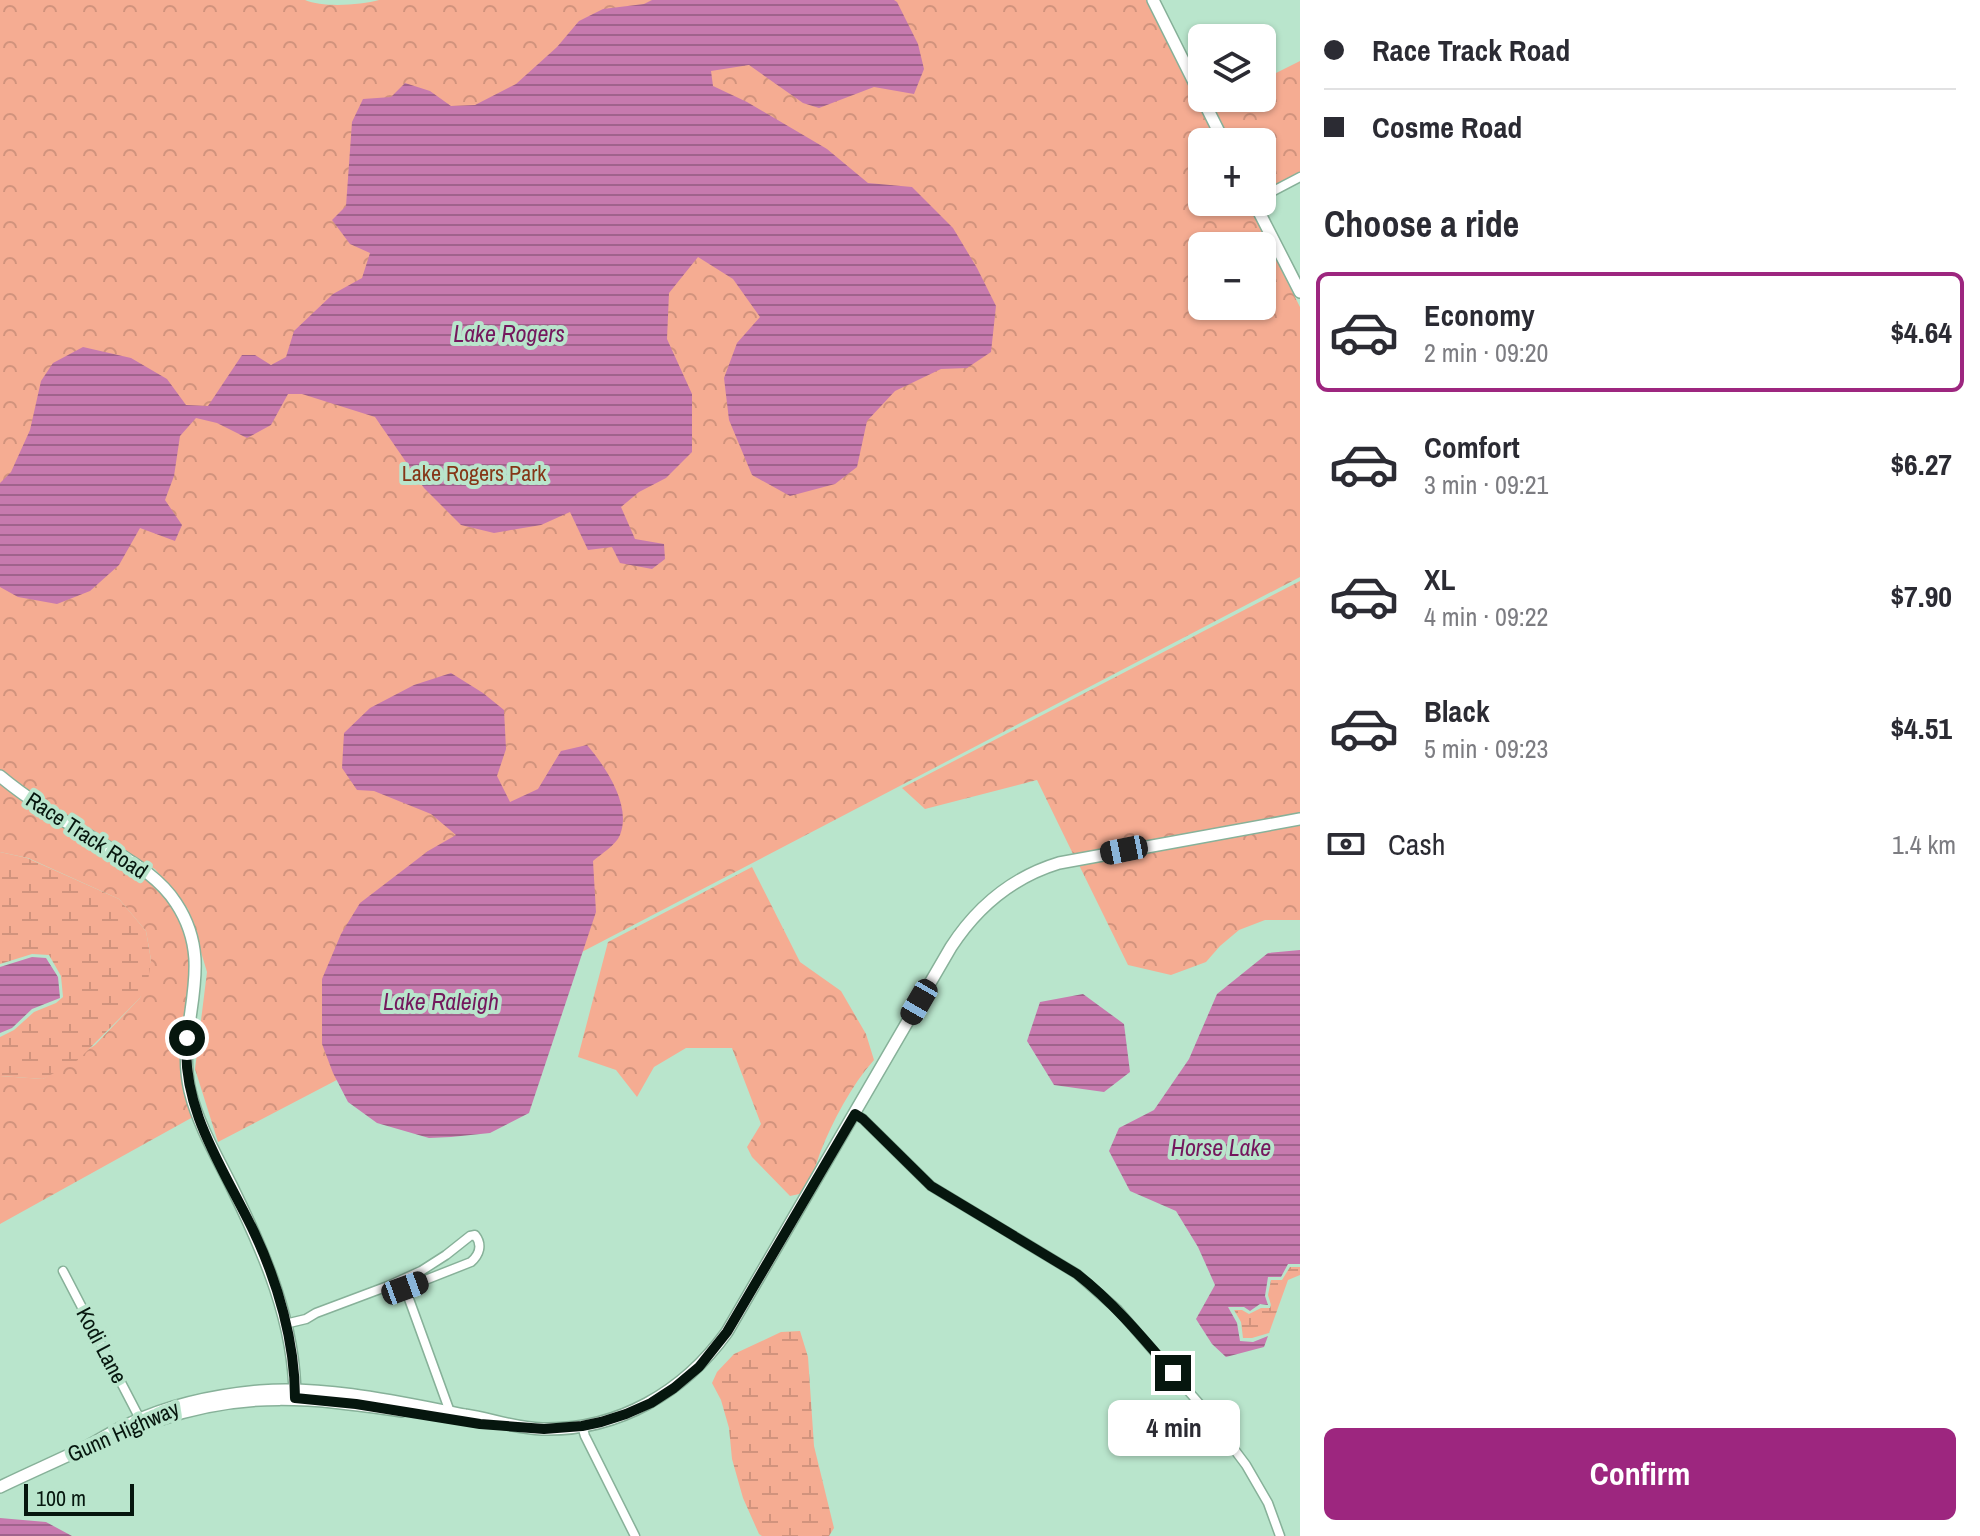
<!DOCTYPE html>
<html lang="en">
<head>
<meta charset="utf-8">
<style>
	:root { --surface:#fff; --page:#f7f7f7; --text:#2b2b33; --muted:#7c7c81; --line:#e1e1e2; --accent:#9d267f }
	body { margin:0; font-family:"Archivo Narrow",sans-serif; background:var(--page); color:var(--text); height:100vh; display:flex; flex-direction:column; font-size:30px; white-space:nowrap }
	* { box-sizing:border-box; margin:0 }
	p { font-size:26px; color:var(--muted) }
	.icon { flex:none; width:44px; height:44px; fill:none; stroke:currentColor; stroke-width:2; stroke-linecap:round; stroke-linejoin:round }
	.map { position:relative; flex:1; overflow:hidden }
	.sheet { display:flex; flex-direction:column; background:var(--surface); width:680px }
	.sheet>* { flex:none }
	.hud { display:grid; align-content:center; height:176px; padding:0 24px; background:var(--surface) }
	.controls { position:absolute; left:1188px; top:24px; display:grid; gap:16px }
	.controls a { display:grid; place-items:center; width:88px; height:88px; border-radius:12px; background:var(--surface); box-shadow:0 2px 6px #0004; font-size:40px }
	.scale { position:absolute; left:24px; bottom:20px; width:110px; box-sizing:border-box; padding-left:8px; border:4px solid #06160e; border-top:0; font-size:22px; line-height:28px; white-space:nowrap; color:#06160e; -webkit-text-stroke:6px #b9e5cc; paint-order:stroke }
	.end { position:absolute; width:36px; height:36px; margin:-18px; border:10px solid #06160e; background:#fff; box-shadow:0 0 0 4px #fff }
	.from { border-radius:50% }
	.bubble { position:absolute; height:56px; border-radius:12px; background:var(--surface); box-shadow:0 2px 6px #0004; font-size:26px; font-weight:700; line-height:56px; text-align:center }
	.car { position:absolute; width:24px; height:48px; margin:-24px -12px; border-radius:10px; box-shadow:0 0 6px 2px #0007; background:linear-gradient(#222 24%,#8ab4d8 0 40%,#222 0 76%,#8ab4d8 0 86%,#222 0) }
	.hud b { display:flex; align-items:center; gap:28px; height:76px; font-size:30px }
	.hud b+b { border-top:2px solid var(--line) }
	.hud i { width:20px; height:20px; background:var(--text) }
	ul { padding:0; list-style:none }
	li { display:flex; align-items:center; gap:24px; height:120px; margin:0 16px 12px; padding:0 8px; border:4px solid transparent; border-radius:12px }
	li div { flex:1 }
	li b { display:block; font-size:30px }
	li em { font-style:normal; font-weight:700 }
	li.selected { border-color:var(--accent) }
	li>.icon { width:72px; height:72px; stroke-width:1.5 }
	h2 { padding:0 24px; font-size:36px; line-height:96px }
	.pay { display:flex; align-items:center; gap:20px; height:88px; padding:0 24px; font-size:30px }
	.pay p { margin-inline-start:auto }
	.action { display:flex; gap:16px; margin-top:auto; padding:16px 24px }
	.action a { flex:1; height:92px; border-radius:12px; background:var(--accent); color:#fff; font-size:32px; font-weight:700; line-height:92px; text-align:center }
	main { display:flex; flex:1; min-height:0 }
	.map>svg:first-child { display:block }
	.forest { fill:url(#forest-crowns); fill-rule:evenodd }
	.wetland { fill:url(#wetland-marsh) }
	.water { fill:url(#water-rules) }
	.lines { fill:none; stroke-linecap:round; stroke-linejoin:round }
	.street-casing { stroke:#87b199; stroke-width:11 }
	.secondary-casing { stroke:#87b199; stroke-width:14 }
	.street { stroke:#fff; stroke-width:8 }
	.secondary { stroke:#fff; stroke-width:11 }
	.route { stroke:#06160e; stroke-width:10 }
	.labels { text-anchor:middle; stroke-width:8; stroke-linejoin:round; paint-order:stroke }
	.park-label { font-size:22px; fill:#853617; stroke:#b9e5cc }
	.street-label { font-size:22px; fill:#06160e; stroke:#b9e5cc }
	.water-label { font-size:24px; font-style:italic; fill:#74185d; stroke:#b9e5cc }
</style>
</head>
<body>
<main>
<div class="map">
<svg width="1300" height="1536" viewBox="0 0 1300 1536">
	<defs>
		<pattern id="forest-crowns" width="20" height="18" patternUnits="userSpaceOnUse" patternTransform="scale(2)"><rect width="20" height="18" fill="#f5ac92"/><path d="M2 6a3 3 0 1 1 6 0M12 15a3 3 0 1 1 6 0" fill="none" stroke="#d1937d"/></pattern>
		<pattern id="wetland-marsh" width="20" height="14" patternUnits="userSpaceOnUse" patternTransform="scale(2)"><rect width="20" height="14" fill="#f5ac92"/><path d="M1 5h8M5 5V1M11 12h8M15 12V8" fill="none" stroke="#d1937d"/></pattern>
		<pattern id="water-rules" width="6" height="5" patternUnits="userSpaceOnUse" patternTransform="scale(2)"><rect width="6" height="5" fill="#c77aae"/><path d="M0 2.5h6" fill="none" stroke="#a0638c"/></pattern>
	</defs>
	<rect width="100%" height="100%" fill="#b9e5cc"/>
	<path class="forest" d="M0,0H305C323,8 361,5 379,0H1146L1217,142H1202V202H1247L1300,307V577L218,1142L195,1069L207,972L188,909L155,869L33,797L0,769ZM1202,246H1262V306H1202Z
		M1300,61V173L1262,192V142H1228L1210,105L1225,98H1262V80Z
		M1300,581V815L1074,856L1037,780L925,809L902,788Z
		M0,782L139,871L168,898L188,938L192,967L183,1038L193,1117L0,1224V1076L43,1079L95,1045L140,998L151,960L146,931L119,899L28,858L0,852Z
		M1300,823V920H1265L1239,930L1220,946L1206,962L1171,975L1128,965L1078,863Z
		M752,867L800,962L841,991L866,1034L874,1060C851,1086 833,1120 820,1153C815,1167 812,1180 804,1193L790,1196L752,1157L747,1147L761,1124L732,1048H686L654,1067L637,1097L616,1070L578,1057L608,942Z"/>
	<path class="wetland" d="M0,852L27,858L119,899L146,931L151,960L148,981L140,998L78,1060L43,1079L0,1076V1037L14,1030L34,1012L56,1003L63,997L61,976L49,955L32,954L0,964Z
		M1290,1267H1300V1275L1288,1280L1269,1333L1252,1338H1243L1241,1322L1234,1310H1242L1249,1314L1261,1308H1270L1271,1305L1268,1295L1271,1280H1282Z
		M800,1331L808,1357L814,1446L834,1528L829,1536H762L759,1534L743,1498L732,1459L729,1428L721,1400L712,1383L717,1372L734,1354L781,1332Z"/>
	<path class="water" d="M652,0H894L897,2L918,44L924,69L914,94L874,87L819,108L803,103L749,65L711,71L713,86L747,102L827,149L868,183L912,187L953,228L977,268L996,306L991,352L967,368L941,369L895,391L867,421L857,467L835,484L790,496L752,475L729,420L724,378L737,343L760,317L733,279L698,257L669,293L667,339L692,394V452L666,478L639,492L621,507L635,539L664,544L665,559L652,569L620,563L612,547L588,550L570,512L541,525L494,533L461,525L424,488L375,417L302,394H288L271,425L247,438L217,423L196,418L180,436L174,476L165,500L182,525L175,541L140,528L119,565L90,591L57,604L18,597L0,587V483L11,472L30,430L41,381L53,363L83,347L131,358L167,379L186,405L208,406L242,355H255L271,365L286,357L294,331L333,294L362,278L370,253L350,244L332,220L346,206L352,122L363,99L391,97L405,83L430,91L451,106L475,105L516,84L557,47L579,21L603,9L644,4Z
		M451,673L483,693L504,710L506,749L497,776L510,802L538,789L561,751L587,745C605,766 632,805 620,835C616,845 601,854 593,861L596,912L529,1113L490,1133L451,1137L429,1138L377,1123L348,1102L333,1073L322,1044V979L341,934L360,903L428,851L456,835L431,814L374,791L357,790L342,768L344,733L370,708L414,685Z
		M1300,950V1264H1288L1281,1277H1268L1265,1296L1268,1305L1260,1304L1250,1311L1244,1307H1228L1237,1323L1240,1341L1253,1342L1268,1336L1264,1347L1226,1357L1212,1344L1196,1319L1215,1285L1198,1247L1176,1211L1130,1191L1109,1151L1119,1128L1154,1110L1189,1059L1217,994L1268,953Z
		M32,957L46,958L58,977L60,998L32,1009L12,1028L0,1033V967Z
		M1083,994L1124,1024L1130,1072L1104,1092L1054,1085L1027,1041L1040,1002Z
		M0,1518L46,1522L72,1536H0Z"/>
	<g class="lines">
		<g class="street-casing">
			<path id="street" d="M1262,197L1300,177
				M855,1114L863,1119L931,1186L1077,1274L1118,1310L1204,1409L1246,1465L1268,1503L1280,1536
				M63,1271L140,1419
				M285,1324L306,1319L316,1313L388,1286L421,1271L446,1255L470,1236L475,1235C483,1245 479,1255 471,1262L405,1288L450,1412
				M582,1426L585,1436L635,1536"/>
		</g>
		<g class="secondary-casing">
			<path id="secondary" d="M1153,0L1224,142
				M1254,202L1300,292
				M0,776C31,802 66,822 101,843C128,860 158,875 176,903C219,968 174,1023 190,1091C198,1124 216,1155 231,1185C264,1252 295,1322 295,1398
				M158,1420C246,1390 313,1398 402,1411
				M0,1487C29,1473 59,1460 88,1446C103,1438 116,1429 131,1423C172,1404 216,1395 260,1391C328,1386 398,1402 465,1415C491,1419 515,1428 542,1429C618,1431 684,1392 727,1332L951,947C977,907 1013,877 1059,863L1300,819"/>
		</g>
		<use href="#street" class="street"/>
		<use href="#secondary" class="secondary"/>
	</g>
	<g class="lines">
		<path class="route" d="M187,1038C180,1108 225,1171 254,1232C278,1283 295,1342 295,1398L356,1404L480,1424L544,1429L582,1426L601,1422L626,1414L651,1403L674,1388L699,1367L727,1332L855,1114L863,1119L931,1186L1077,1274C1114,1303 1143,1338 1173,1373"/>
	</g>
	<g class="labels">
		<g class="park-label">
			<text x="474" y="481">Lake Rogers Park</text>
		</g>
		<g class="street-label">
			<text transform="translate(87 835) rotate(33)" y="8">Race Track Road</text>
			<text transform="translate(102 1345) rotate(62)" y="8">Kodi Lane</text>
			<text transform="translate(123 1431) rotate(-24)" y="8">Gunn Highway</text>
		</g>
		<g class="water-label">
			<text x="509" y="342">Lake Rogers</text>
			<text x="441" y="1010">Lake Raleigh</text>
			<text x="1221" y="1156">Horse Lake</text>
		</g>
	</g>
</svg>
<div class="controls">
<a><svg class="icon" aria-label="layers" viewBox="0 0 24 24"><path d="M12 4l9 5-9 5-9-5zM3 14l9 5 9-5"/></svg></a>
<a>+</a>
<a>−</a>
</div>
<div class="scale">100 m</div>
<i class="end from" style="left:187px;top:1038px"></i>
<i class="end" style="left:1173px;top:1373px"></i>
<div class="bubble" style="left:1108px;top:1400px;width:132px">4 min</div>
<i class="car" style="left:1124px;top:850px;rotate:259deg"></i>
<i class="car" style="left:919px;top:1002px;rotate:210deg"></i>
<i class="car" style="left:405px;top:1288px;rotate:70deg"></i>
</div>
<section class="sheet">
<div class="hud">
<b><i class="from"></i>Race Track Road</b>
<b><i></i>Cosme Road</b>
</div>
<h2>Choose a ride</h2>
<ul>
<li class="selected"><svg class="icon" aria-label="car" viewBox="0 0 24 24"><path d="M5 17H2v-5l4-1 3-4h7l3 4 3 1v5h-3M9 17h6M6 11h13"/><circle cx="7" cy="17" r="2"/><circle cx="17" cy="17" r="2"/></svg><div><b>Economy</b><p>2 min · 09:20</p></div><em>$4.64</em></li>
<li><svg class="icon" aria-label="car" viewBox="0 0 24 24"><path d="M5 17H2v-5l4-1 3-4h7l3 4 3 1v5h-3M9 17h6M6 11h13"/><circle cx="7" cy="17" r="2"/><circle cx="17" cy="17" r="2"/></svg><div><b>Comfort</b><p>3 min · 09:21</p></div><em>$6.27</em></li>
<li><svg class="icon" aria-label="car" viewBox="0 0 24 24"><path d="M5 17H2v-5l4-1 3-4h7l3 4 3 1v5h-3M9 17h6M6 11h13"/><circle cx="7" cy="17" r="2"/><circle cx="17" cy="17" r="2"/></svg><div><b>XL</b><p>4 min · 09:22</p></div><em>$7.90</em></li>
<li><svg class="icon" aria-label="car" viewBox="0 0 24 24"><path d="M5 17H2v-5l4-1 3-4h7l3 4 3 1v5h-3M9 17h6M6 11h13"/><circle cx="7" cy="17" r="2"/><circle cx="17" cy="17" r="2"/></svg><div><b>Black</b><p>5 min · 09:23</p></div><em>$4.51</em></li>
</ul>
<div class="pay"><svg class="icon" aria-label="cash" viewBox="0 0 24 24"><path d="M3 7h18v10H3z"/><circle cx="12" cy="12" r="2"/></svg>Cash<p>1.4 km</p></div>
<div class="action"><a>Confirm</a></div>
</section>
</main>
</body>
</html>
